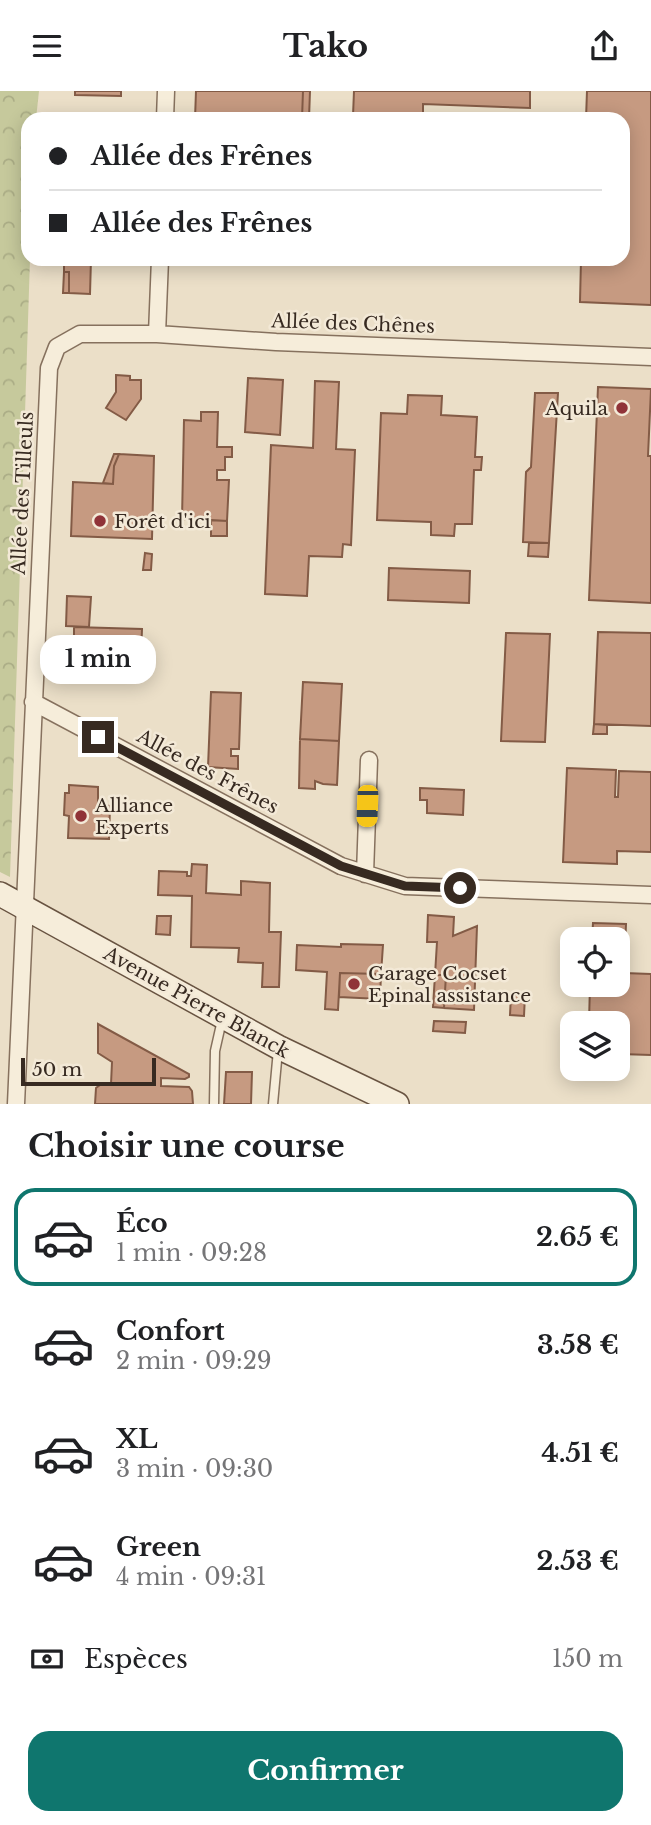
<!DOCTYPE html>
<html lang="fr">
<head>
<meta charset="utf-8">
<style>
	:root { --surface:#fff; --page:#f6f6f6; --text:#202124; --muted:#757577; --line:#e0e0e0; --accent:#0f766e }
	body { margin:0; font-family:"Libre Baskerville",serif; background:var(--page); color:var(--text); height:100vh; display:flex; flex-direction:column; font-size:26px; white-space:nowrap }
	* { box-sizing:border-box; margin:0 }
	p { font-size:23px; color:var(--muted) }
	.icon { flex:none; width:38px; height:38px; fill:none; stroke:currentColor; stroke-width:2; stroke-linecap:round; stroke-linejoin:round }
	.map { position:relative; height:1013px; overflow:hidden }
	.panel { display:flex; flex-direction:column; background:var(--surface); flex:1 }
	.panel>* { flex:none }
	.hud { position:absolute; left:21px; top:21px; width:609px; height:154px; border-radius:21px; box-shadow:0 4px 18px #0003; display:grid; align-content:center; height:154px; padding:0 28px; background:var(--surface) }
	.tools { position:absolute; left:560px; top:836px; display:grid; gap:14px }
	.tools a { display:grid; place-items:center; width:70px; height:70px; border-radius:14px; background:var(--surface); box-shadow:0 4px 18px #0003; font-size:35px }
	.scale { position:absolute; left:21px; bottom:18px; width:135px; box-sizing:border-box; padding-left:7px; border:4px solid #372a21; border-top:0; font-size:19px; line-height:24px; white-space:nowrap; color:#372a21; -webkit-text-stroke:5px #f3e9d7; paint-order:stroke }
	.end { position:absolute; width:32px; height:32px; margin:-16px; border:9px solid #372a21; background:#fff; box-shadow:0 0 0 4px #fff }
	.from { border-radius:50% }
	.bubble { position:absolute; height:49px; border-radius:21px; background:var(--surface); box-shadow:0 4px 18px #0003; font-size:23px; font-weight:700; line-height:49px; text-align:center }
	.car { position:absolute; width:21px; height:42px; margin:-21px -10px; border-radius:9px; box-shadow:0 0 5px 2px #0007; background:linear-gradient(#f5c518 24%,#345 0 40%,#f5c518 0 76%,#345 0 86%,#f5c518 0) }
	.hud b { display:flex; align-items:center; gap:24px; height:66px; font-size:26px }
	.hud b+b { border-top:2px solid var(--line) }
	.hud i { width:18px; height:18px; background:var(--text) }
	ul { padding:0; list-style:none }
	li { display:flex; align-items:center; gap:21px; height:98px; margin:0 14px 10px; padding:0 14px; border:4px solid transparent; border-radius:21px }
	li div { flex:1 }
	li b { display:block; font-size:26px }
	li em { font-style:normal; font-weight:700 }
	li.on { border-color:var(--accent) }
	li>.icon { width:63px; height:63px; stroke-width:1.5 }
	h2 { padding:0 28px; font-size:32px; line-height:84px }
	.pay { display:flex; align-items:center; gap:18px; height:77px; padding:0 28px; font-size:26px }
	.pay p { margin-inline-start:auto }
	.primary-button { display:flex; gap:14px; margin-top:auto; padding:14px 28px }
	.primary-button a { flex:1; height:80px; border-radius:21px; background:var(--accent); color:#fff; font-size:28px; font-weight:700; line-height:80px; text-align:center }
	header { display:flex; justify-content:space-between; align-items:center; height:91px; padding:0 28px; background:var(--surface); font-size:32px; font-weight:700 }
	.map>svg:first-child { display:block }
	.forest { fill:url(#forest-crowns) }
	.building { fill:#c69a81; stroke:#835b46; stroke-width:2 }
	.lines { fill:none; stroke-linecap:round; stroke-linejoin:round }
	.lane-casing { stroke:#86715e; stroke-width:11 }
	.street-casing { stroke:#86715e; stroke-width:19 }
	.secondary-casing { stroke:#685341; stroke-width:26 }
	.lane { stroke:#f6edda; stroke-width:8 }
	.street { stroke:#f6edda; stroke-width:16 }
	.secondary { stroke:#f6edda; stroke-width:23 }
	.route { stroke:#372a21; stroke-width:9 }
	.poi-dot { fill:#903338; stroke:#f3e9d7; stroke-width:2.5 }
	.labels { text-anchor:middle; stroke-width:5; stroke-linejoin:round; paint-order:stroke }
	.street-label { font-size:19px; fill:#372a21; stroke:#f3e9d7 }
	.poi-label { font-size:19px; fill:#372a21; stroke:#f3e9d7; text-anchor:start }
</style>
</head>
<body>
<header><svg class="icon" aria-label="menu" viewBox="0 0 24 24"><path d="M4 6h16M4 12h16M4 18h16"/></svg>Tako<svg class="icon" aria-label="share" viewBox="0 0 24 24"><path d="M12 15V3M7 8l5-5 5 5M5 13v7h14v-7"/></svg></header>
<div class="map">
<svg width="651" height="1013" viewBox="0 0 651 1013">
	<defs>
		<pattern id="forest-crowns" width="20" height="18" patternUnits="userSpaceOnUse" patternTransform="scale(1.75)"><rect width="20" height="18" fill="#c6c99c"/><path d="M2 6a3 3 0 1 1 6 0M12 15a3 3 0 1 1 6 0" fill="none" stroke="#abad86"/></pattern>
	</defs>
	<rect width="100%" height="100%" fill="#ebdfc8"/>
	<path class="forest" d="M0,0H39L36,28H28V168H30L10,786L0,781Z"/>
	<path class="building" d="M75,0H121V5L75,4Z
		M196,0H303L302,28H195Z
		M303,0H310L309,28H302Z
		M354,0H530V17L423,13V28L353,25Z
		M587,0H651V214L580,211L581,168H623V28H586Z
		M64,168H91L90,203L69,202V181H64Z
		M64,181H69V202H63Z
		M116,284L130,285V289H141V308L126,329L106,317L116,301Z
		M248,287L283,289L280,344L245,341Z
		M315,290L339,291L336,358L355,359L351,454L343,453L342,466L309,465L307,505L265,503L271,354L313,357Z
		M598,296L651,298L648,365H651V512L589,509Z
		M535,302H558L549,452L523,451L526,381L531,376Z
		M408,304L442,305L441,324L477,326L475,366H482L481,379H474L472,433H455L454,445L431,444V431L377,429L381,322L407,323Z
		M201,321H218L217,356H232V366H225V379H217V389H229L227,430L182,428L184,329L201,330Z
		M114,363H119L114,375L113,393L103,392Z
		M119,363L154,365L152,448L71,445L73,391L113,393L114,375Z
		M211,429L227,430V445H211Z
		M529,452H549L548,466L528,465Z
		M145,462L152,463L151,479H143Z
		M389,477L470,480L469,512L388,509Z
		M67,505L91,506L89,536L66,535Z
		M74,536L142,538L140,591L72,590V577L64,576L66,548L74,549Z
		M598,541L651,542V635L594,633Z
		M506,542L550,543L545,651L501,650Z
		M303,591L342,593L339,650L300,648Z
		M211,601L241,602L239,658H231V665H238V678L208,676Z
		M594,633L607,634V643H593Z
		M300,648L339,650L337,694L323,693L315,690V698L299,697Z
		M567,677L616,679L615,706H618L619,680L651,681V761L617,760V773L563,771Z
		M69,694L98,696V714L110,715L109,748L68,747L69,725L64,724L65,702H69Z
		M420,697L464,699L463,724L427,722V709H420Z
		M192,773L207,774L206,802L241,804V790L270,792L269,841H281L279,896H262L263,872L238,871L239,857L191,856L192,805L158,804L159,780L187,781V785H191Z
		M428,824L454,826L453,845L477,835L474,919L444,917L446,884H435L437,851H427Z
		M157,825H171L170,844L156,843Z
		M593,832L626,833L624,882L651,883V964L620,963L618,961V933H572V959H566L567,930L589,931L590,894H618V849H592Z
		M341,853L383,854L381,883L340,882L338,919L325,918L327,881L296,879L297,854L341,856Z
		M340,882L381,883L380,908L339,906Z
		M435,884H446L444,917L433,916Z
		M511,904H525L524,925L510,924Z
		M434,930L466,931L465,942L433,940Z
		M98,933L189,983V986L185,988L161,987V995L189,996L192,1000L193,1013H95L96,997L100,994L111,993L112,971L98,962Z
		M226,981H252L251,1013H224Z"/>
	<g class="lines">
		<g class="lane-casing">
			<path id="lane" d="M214,1013L215,960L222,929
				M273,1013L278,959"/>
		</g>
		<g class="street-casing">
			<path id="street" d="M165,28L166,0
				M157,243L160,168
				M33,611L341,775L405,795L651,804
				M365,783L369,669
				M16,1013L49,277L57,256L80,243H157L276,251L651,266"/>
		</g>
		<g class="secondary-casing">
			<path id="secondary" d="M0,803L278,956L397,1013"/>
		</g>
		<use href="#lane" class="lane"/>
		<use href="#street" class="street"/>
		<use href="#secondary" class="secondary"/>
	</g>
	<g class="lines">
		<path class="route" d="M98,646L341,775L405,795L460,797"/>
	</g>
	<g class="poi-dot">
		<circle cx="622" cy="317" r="7"/>
		<circle cx="100" cy="430" r="7"/>
		<circle cx="81" cy="725" r="7"/>
		<circle cx="354" cy="893" r="7"/>
	</g>
	<g class="labels">
		<g class="street-label">
			<text transform="translate(353 232) rotate(2)" y="7">Allée des Chênes</text>
			<text transform="translate(22 402) rotate(-87)" y="7">Allée des Tilleuls</text>
			<text transform="translate(208 680) rotate(28)" y="7">Allée des Frênes</text>
			<text transform="translate(197 911) rotate(29)" y="7">Avenue Pierre Blanck</text>
		</g>
		<g class="poi-label">
			<text x="608" y="324" text-anchor="end">Aquila</text>
			<text x="114" y="437">Forêt d'ici</text>
			<text x="95" y="721">Alliance<tspan x="95" dy="22">Experts</tspan></text>
			<text x="368" y="889">Garage Cocset<tspan x="368" dy="22">Epinal assistance</tspan></text>
		</g>
	</g>
</svg>
<div class="tools">
<a><svg class="icon" aria-label="locate" viewBox="0 0 24 24"><circle cx="12" cy="12" r="6"/><path d="M12 2v4M12 18v4M2 12h4M18 12h4"/></svg></a>
<a><svg class="icon" aria-label="layers" viewBox="0 0 24 24"><path d="M12 4l9 5-9 5-9-5zM3 14l9 5 9-5"/></svg></a>
</div>
<div class="scale">50 m</div>
<i class="end from" style="left:460px;top:797px"></i>
<i class="end" style="left:98px;top:646px"></i>
<div class="bubble" style="left:40px;top:544px;width:116px">1 min</div>
<i class="car" style="left:367px;top:715px;rotate:182deg"></i>
<div class="hud">
<b><i class="from"></i>Allée des Frênes</b>
<b><i></i>Allée des Frênes</b>
</div>
</div>
<section class="panel">
<h2>Choisir une course</h2>
<ul>
<li class="on"><svg class="icon" aria-label="car" viewBox="0 0 24 24"><path d="M5 17H2v-5l4-1 3-4h7l3 4 3 1v5h-3M9 17h6M6 11h13"/><circle cx="7" cy="17" r="2"/><circle cx="17" cy="17" r="2"/></svg><div><b>Éco</b><p>1 min · 09:28</p></div><em>2.65 €</em></li>
<li><svg class="icon" aria-label="car" viewBox="0 0 24 24"><path d="M5 17H2v-5l4-1 3-4h7l3 4 3 1v5h-3M9 17h6M6 11h13"/><circle cx="7" cy="17" r="2"/><circle cx="17" cy="17" r="2"/></svg><div><b>Confort</b><p>2 min · 09:29</p></div><em>3.58 €</em></li>
<li><svg class="icon" aria-label="car" viewBox="0 0 24 24"><path d="M5 17H2v-5l4-1 3-4h7l3 4 3 1v5h-3M9 17h6M6 11h13"/><circle cx="7" cy="17" r="2"/><circle cx="17" cy="17" r="2"/></svg><div><b>XL</b><p>3 min · 09:30</p></div><em>4.51 €</em></li>
<li><svg class="icon" aria-label="car" viewBox="0 0 24 24"><path d="M5 17H2v-5l4-1 3-4h7l3 4 3 1v5h-3M9 17h6M6 11h13"/><circle cx="7" cy="17" r="2"/><circle cx="17" cy="17" r="2"/></svg><div><b>Green</b><p>4 min · 09:31</p></div><em>2.53 €</em></li>
</ul>
<div class="pay"><svg class="icon" aria-label="cash" viewBox="0 0 24 24"><path d="M3 7h18v10H3z"/><circle cx="12" cy="12" r="2"/></svg>Espèces<p>150 m</p></div>
<div class="primary-button"><a>Confirmer</a></div>
</section>
</body>
</html>
